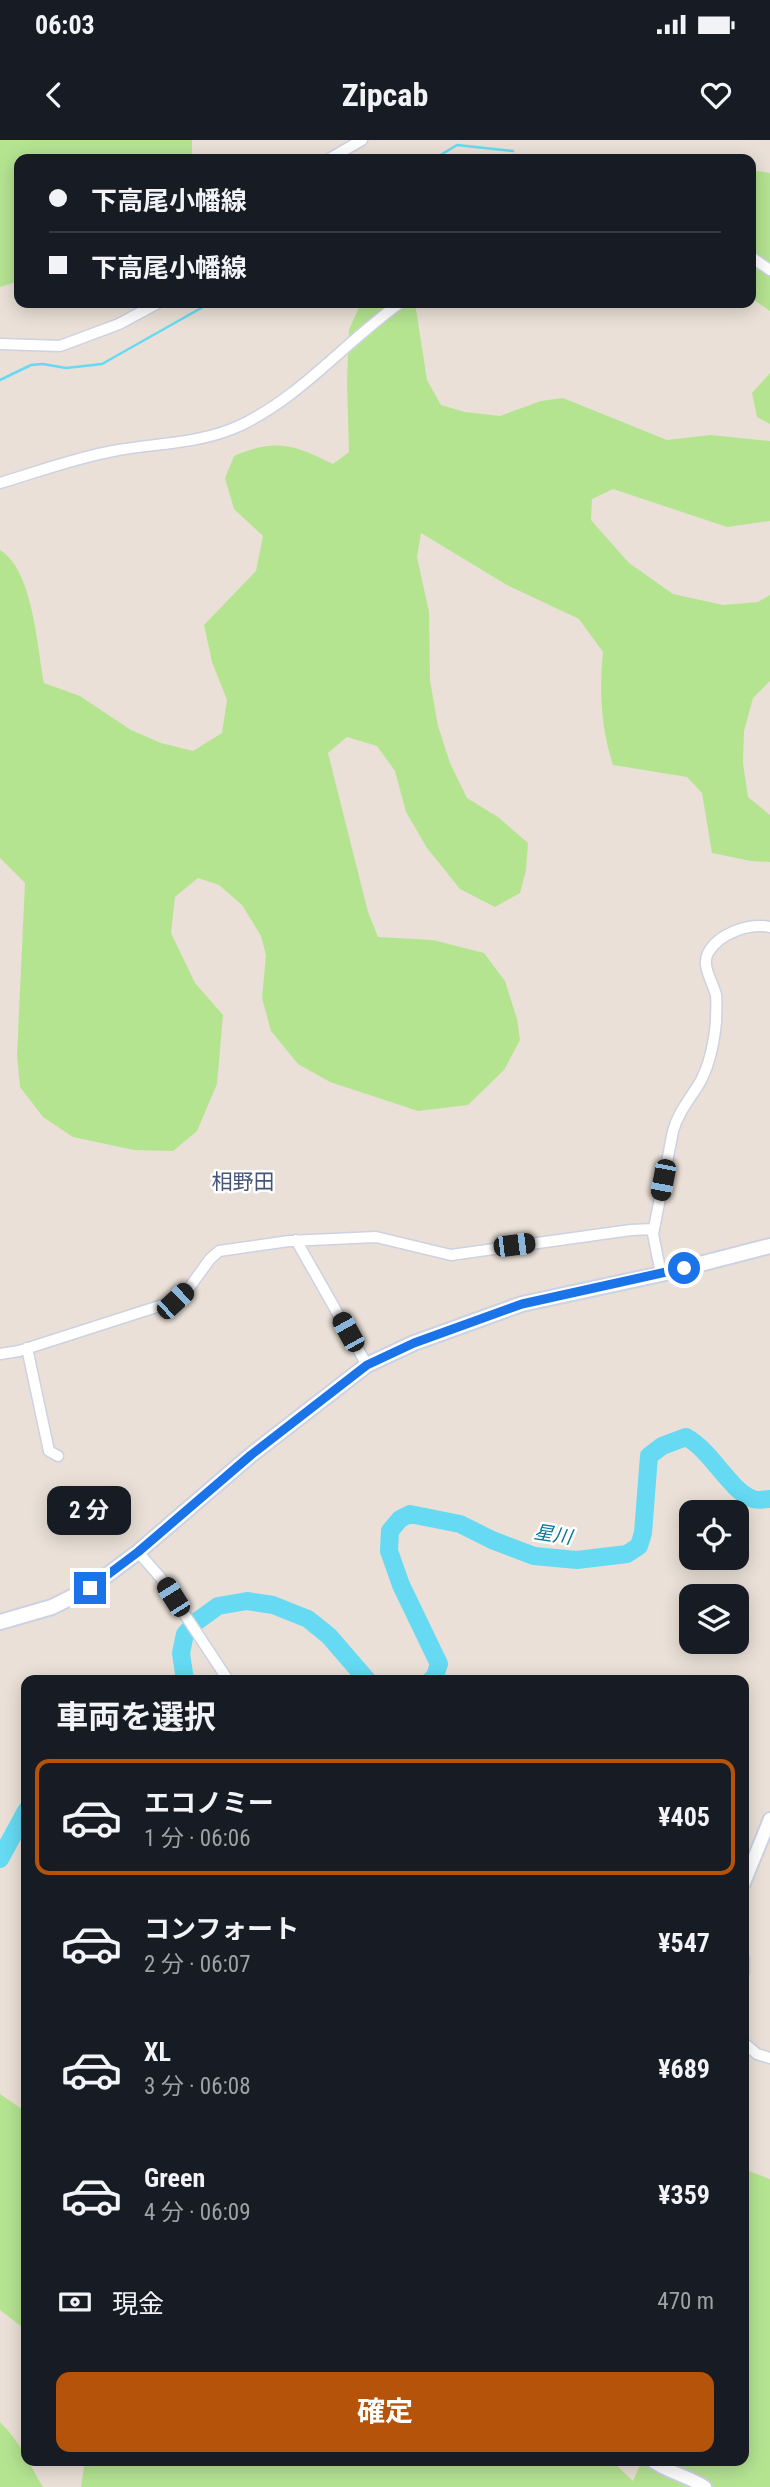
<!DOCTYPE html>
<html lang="ja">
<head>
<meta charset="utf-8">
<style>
	:root { --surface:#171b24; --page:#20242c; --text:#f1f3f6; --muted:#9ea1a6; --line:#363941; --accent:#b45309 }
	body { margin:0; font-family:"Roboto Condensed","Noto Sans JP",sans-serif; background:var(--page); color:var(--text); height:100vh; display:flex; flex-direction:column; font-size:26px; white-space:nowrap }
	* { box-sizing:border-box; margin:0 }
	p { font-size:23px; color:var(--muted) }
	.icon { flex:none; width:38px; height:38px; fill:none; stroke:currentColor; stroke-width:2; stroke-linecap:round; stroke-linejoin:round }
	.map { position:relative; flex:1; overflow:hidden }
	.details { position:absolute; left:21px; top:1535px; width:728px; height:791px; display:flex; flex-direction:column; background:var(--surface); border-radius:14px; box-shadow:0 4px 18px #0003 }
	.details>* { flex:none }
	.banner { position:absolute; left:14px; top:14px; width:742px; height:154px; border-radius:14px; box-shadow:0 4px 18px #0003; display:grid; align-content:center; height:154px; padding:0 35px; background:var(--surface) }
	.buttons { position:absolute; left:679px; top:1360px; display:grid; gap:14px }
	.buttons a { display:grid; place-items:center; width:70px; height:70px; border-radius:14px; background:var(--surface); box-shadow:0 4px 18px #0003; font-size:35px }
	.end { position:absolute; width:32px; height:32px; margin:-16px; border:9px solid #1a73e8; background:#fff; box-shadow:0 0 0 4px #fff }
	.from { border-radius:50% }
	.bubble { position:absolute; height:49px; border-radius:14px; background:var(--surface); box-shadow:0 4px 18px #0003; font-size:23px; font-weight:700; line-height:49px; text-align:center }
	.car { position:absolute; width:21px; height:42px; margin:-21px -10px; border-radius:9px; box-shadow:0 0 5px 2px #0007; background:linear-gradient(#222 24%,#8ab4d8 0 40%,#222 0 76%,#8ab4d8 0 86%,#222 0) }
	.banner b { display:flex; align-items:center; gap:24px; height:66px; font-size:26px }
	.banner b+b { border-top:2px solid var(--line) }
	.banner i { width:18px; height:18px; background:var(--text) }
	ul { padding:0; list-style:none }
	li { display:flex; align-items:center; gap:21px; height:116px; margin:0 14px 10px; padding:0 21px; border:4px solid transparent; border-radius:14px }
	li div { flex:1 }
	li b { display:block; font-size:26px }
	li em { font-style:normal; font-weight:700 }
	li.active { border-color:var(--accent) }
	li>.icon { width:63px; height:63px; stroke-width:1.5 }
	h2 { padding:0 35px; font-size:32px; line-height:84px }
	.pay { display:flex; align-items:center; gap:18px; height:77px; padding:0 35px; font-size:26px }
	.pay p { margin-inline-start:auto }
	.primary-button { display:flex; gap:14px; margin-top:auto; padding:14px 35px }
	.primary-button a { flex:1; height:80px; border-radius:14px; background:var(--accent); color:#fff; font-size:28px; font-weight:700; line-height:80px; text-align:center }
	.status { display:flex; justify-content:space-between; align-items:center; height:49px; padding:0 35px; background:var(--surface); direction:ltr }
	.status svg { height:19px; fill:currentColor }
	header { display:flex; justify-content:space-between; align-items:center; height:91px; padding:0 35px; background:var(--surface); font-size:32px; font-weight:700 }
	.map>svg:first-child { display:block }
	.green { fill:#b5e491 }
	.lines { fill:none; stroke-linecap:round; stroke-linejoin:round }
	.stream { stroke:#65daf2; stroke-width:2.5 }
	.river { stroke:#65daf2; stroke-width:18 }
	.minor-casing { stroke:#ccd2e1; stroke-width:13 }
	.tertiary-casing { stroke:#ccd2e1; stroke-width:16 }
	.secondary-casing { stroke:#ccd2e1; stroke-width:18 }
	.minor { stroke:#fff; stroke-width:10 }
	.tertiary { stroke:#fff; stroke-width:12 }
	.secondary { stroke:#fff; stroke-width:14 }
	.route { stroke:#1a73e8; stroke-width:9 }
	.labels { text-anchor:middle; stroke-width:5; stroke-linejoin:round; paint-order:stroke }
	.water-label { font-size:19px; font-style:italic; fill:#097598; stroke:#fff }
	.quarter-label { font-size:21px; fill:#465478; stroke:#fff }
</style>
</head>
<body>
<div class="status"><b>06:03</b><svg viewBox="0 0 49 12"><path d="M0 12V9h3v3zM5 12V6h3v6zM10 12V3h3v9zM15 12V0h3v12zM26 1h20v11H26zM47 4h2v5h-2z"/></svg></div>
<header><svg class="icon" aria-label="back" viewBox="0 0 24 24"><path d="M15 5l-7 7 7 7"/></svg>Zipcab<svg class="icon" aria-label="heart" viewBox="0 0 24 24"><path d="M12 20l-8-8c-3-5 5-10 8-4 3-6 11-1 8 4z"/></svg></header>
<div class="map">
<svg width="770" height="2347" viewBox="0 0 770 2347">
	<rect width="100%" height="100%" fill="#eae0d7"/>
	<path class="green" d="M0,0H192V19H19V141L0,147Z
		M751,30L770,33V171L751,158Z
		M361,163H415L427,240L441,265L465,272L500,276L541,261L563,258L667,300L711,295L770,301V381L727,387L613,349L592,359L591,380L629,423L673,454L723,465L758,462L770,455V541L753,558L744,591L743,623L748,657L770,675V722L751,721L712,713L702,653L687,637L613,625C601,588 599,550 603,512L579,479L507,445L421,393L417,417L429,472L430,541L438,586L450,623L467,658L498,677L528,703L526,730L520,753L495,767L460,749L427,708L406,672L395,631L377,606L347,597L328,613L368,772L378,797L433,800L484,813L505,841L517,879L520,900L504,930L468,965L418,971L330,942L298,924L271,891L262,858L266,815L261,796L242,765L219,745L198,738L175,757L171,793L195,843L223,875L217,944L197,991L173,1011L134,1010L73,997L43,977L20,947L17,915L25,743L0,718V410C33,430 37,506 44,543L80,556L131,590L161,603L193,611L222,593L227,560L212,522L204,485L256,431L263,396L234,369L225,338L234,316C276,298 294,305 333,324L349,312L347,241L349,190Z
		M770,233V284L757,277L752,253Z
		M0,1954L26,1972V2190L0,2170Z
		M746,2030L770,2039V2347H81L85,2320H611L633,2341L642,2321L744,2320V2031Z
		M0,2282C21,2303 28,2322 43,2347H0Z"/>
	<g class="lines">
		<path class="stream" d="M434,19L457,5L513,11
			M0,240L31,225L43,224L66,228L102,224L210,163"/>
		<path class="river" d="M185,1540L181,1513L185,1494L196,1482L218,1466L247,1461L273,1465L308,1479L329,1496L367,1540
			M431,1540L435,1536L439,1524L401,1445L389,1411L390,1391L400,1379L410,1374L460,1384L492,1400L534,1416L577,1420L627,1414L639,1406L643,1393L649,1316L662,1306L686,1297C711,1310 731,1352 753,1359C757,1361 765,1359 770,1359
			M0,1719L26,1671"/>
		<g class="minor-casing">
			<path id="minor" d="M329,19L362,0
				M751,117L770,130
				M0,204L60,206L119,184L158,163
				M0,343C37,332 75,318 113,311C155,303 200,304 239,286C301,257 345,202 400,163
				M296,1100L367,1225
				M661,1134L653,1094L673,991C678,973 689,960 699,944C710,925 714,903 716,882C716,872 717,864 716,855C713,842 701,826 708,813C719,793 749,783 770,787
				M27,1208L49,1311L58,1316
				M0,1214L19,1211L175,1161L189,1148L210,1119L219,1111L289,1101L376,1097L451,1115L631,1090L654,1089
				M138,1412L160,1437L228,1540
				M744,1819V1832
				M744,1903L757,1914L770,1918"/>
		</g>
		<g class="tertiary-casing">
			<path id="tertiary" d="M744,1743L770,1679
				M651,2320C666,2332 688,2336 705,2347"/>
		</g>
		<g class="secondary-casing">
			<path id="secondary" d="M0,1482L52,1467L90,1448L138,1412L251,1315L367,1225L414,1203L522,1164L661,1134L770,1106"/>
		</g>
		<use href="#minor" class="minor"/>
		<use href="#tertiary" class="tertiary"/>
		<use href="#secondary" class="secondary"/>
	</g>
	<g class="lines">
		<path class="route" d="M90,1448L138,1412L251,1315L367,1225L414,1203L522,1164L684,1128"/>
	</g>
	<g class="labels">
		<g class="water-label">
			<text transform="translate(553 1394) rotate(9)" y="7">星川</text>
		</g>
		<g class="quarter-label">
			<text x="243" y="1049">相野田</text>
		</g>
	</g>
</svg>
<div class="buttons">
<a><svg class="icon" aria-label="locate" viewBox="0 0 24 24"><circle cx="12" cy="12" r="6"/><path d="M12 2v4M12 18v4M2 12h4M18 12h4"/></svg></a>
<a><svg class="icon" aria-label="layers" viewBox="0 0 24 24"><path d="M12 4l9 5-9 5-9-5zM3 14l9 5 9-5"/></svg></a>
</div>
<i class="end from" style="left:684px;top:1128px"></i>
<i class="end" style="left:90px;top:1448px"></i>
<div class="bubble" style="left:47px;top:1346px;width:84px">2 分</div>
<i class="car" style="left:663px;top:1040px;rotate:191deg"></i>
<i class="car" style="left:514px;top:1105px;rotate:83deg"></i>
<i class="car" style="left:175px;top:1161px;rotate:47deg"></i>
<i class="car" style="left:348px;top:1192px;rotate:331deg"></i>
<i class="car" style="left:173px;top:1457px;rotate:328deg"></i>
<div class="banner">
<b><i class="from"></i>下高尾小幡線</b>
<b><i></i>下高尾小幡線</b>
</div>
<section class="details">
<h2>車両を選択</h2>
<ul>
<li class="active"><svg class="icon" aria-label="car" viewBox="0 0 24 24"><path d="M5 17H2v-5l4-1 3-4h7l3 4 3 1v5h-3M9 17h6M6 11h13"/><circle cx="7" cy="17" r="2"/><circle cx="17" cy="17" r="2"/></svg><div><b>エコノミー</b><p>1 分 · 06:06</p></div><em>¥405</em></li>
<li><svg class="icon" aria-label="car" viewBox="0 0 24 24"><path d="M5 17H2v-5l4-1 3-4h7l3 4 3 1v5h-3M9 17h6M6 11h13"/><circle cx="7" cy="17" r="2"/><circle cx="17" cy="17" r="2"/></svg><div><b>コンフォート</b><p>2 分 · 06:07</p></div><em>¥547</em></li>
<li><svg class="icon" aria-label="car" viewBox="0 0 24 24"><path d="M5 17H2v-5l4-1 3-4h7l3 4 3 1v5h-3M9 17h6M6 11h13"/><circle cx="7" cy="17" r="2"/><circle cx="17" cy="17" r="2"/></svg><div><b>XL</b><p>3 分 · 06:08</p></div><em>¥689</em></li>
<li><svg class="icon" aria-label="car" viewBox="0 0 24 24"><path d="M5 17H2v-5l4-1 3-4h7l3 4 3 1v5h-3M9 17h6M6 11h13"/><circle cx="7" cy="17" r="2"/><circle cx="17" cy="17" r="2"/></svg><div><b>Green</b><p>4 分 · 06:09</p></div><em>¥359</em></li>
</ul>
<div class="pay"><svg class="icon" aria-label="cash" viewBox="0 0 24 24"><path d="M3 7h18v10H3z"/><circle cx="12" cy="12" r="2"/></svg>現金<p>470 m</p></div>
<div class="primary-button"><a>確定</a></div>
</section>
</div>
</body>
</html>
